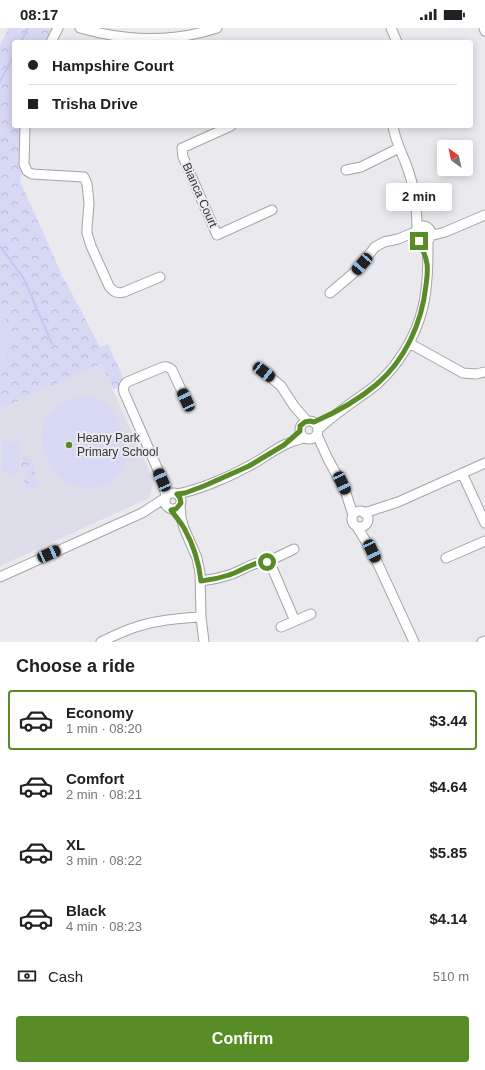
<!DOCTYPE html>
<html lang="en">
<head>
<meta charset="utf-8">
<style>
	:root { --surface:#fff; --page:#f2f2f2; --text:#202124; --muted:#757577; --line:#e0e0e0; --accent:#578c26 }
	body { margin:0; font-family:Arial,sans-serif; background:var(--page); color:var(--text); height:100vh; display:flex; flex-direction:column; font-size:15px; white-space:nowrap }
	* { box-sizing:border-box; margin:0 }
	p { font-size:13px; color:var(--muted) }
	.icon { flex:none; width:22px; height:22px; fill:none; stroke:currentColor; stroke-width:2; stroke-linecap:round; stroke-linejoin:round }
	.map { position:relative; height:614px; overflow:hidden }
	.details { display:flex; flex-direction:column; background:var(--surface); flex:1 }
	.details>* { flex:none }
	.top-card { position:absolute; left:12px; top:12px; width:461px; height:88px; border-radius:4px; box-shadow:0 2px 10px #0003; display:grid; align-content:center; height:88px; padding:0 16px; background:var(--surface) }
	.needle { width:26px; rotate:327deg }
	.buttons { position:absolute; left:437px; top:112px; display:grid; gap:8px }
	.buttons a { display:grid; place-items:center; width:36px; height:36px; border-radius:4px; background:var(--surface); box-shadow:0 2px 10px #0003; font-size:20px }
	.end { position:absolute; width:18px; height:18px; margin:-9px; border:5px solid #578c26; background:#fff; box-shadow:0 0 0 2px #fff }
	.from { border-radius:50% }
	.bubble { position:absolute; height:28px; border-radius:4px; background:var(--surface); box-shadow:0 2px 10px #0003; font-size:13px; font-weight:600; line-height:28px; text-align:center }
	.car { position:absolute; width:12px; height:24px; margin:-12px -6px; border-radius:5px; box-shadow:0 0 3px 1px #0007; background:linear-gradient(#222 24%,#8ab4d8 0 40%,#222 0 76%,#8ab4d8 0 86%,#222 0) }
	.top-card b { display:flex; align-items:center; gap:14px; height:38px; font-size:15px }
	.top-card b+b { border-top:1px solid var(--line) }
	.top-card i { width:10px; height:10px; background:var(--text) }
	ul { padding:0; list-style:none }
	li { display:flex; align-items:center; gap:12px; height:60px; margin:0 8px 6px; padding:0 8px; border:2px solid transparent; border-radius:4px }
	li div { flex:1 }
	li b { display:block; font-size:15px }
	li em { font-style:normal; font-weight:600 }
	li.current { border-color:var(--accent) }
	li>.icon { width:36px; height:36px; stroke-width:1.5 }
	h2 { padding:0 16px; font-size:18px; line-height:48px }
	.pay { display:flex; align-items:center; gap:10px; height:44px; padding:0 16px; font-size:15px }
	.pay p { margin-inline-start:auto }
	.primary-button { display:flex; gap:8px; margin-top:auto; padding:8px 16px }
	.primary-button a { flex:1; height:46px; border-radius:4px; background:var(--accent); color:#fff; font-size:16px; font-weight:600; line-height:46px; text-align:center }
	.status { display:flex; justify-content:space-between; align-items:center; height:28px; padding:0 20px; background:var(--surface); direction:ltr }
	.status svg { height:11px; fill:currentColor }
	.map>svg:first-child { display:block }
	.built { fill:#dcdde9 }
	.park { fill:url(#park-crowns) }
	.pitch { fill:#d6d8f4 }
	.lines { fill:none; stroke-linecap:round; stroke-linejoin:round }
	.stream { stroke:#c5c6f6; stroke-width:2 }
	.minor-casing { stroke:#a3a4a7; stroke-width:11 }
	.minor { stroke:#fff; stroke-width:9 }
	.route { stroke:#578c26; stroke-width:5 }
	.poi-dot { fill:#578c26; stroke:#eaeaee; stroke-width:1.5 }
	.labels { text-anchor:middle; stroke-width:4; stroke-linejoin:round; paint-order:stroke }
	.street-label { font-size:12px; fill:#353637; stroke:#eaeaee }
	.poi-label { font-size:12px; fill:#353637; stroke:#eaeaee; text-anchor:start }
</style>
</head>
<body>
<div class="status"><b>08:17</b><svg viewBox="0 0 49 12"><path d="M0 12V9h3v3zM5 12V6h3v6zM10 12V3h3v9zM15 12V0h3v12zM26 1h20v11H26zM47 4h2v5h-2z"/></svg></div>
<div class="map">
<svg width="485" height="614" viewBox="0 0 485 614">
	<defs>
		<pattern id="park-crowns" width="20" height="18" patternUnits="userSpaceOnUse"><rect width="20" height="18" fill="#d6d8f4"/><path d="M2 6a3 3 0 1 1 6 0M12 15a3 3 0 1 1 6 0" fill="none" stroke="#b8bad2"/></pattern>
	</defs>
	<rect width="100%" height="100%" fill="#eaeaee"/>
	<path class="built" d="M101,336L154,453L149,470L0,538V381Z"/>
	<path class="park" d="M9,0H58L51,14H14V98H25L24,136L20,153L62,247L100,319L108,316L121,345L125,357L113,361L101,336L0,381V17Z
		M25,428L34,434L33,439L40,457L32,461H27L23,452L28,441H22L21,439L22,429Z"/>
	<path class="pitch" d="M0,269C9,296 14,326 0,352Z
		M83,368C92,369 99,371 106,376C116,384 126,407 127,419C128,422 127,425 127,428C125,439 117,452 106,457C87,464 64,459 52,441C49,436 47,430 45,424C40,412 41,397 49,387C57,376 71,371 83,368Z
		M3,413L20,414L18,446L2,445Z"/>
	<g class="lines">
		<path class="stream" d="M21,14L28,0
			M0,53L14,27
			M0,218L24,251L52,316"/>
		<g class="minor-casing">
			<path id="minor" d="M80,0C125,13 172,15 217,0
				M391,0L397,14
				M484,0L485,3
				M51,14L58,0
				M25,98L24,136L27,143L32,146L84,149L87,156L89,175L87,200V205L91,218L109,258C113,264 117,266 124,264L160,249
				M231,98L182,120L183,129L217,207L272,182
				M393,98C395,112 401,123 406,136C414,156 417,179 417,200
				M346,142L361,139L399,120
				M415 206a8 8 0 1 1 16 0a8 8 0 1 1-16 0Z
				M430,208L445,204L485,187
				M330,265L356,243L375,219L384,214L398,211L415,204
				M409,315L463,345L476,346L485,344
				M264,344L281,358L294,378L307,393
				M300 402a9 9 0 1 1 18 0a9 9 0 1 1-18 0Z
				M318,401C326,395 333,388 342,382C353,373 365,366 376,357C399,337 416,308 423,279C428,257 428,234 428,212
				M317,407L328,431L345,462L353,487
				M462,445L485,495
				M165 473a8 8 0 1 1 16 0a8 8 0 1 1-16 0Z
				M177,466C199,462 229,449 249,438C261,432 272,423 284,417C290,414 297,412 304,410
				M166,468L162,451L127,371C124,365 121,359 127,354L163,339C167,338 169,339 172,342L186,372
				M180,477L181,490L184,500L197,530L200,545L201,589L204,614
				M352 491a8 8 0 1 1 16 0a8 8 0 1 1-16 0Z
				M364,485L398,474L485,435
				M357,499L372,523L414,614
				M446,530L485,513
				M267,534L271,538L273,542L295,593
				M0,549L142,485L165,470
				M201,553C211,552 220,550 229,547C240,544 256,532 267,534L294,521
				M281,599L311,586
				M101,614C113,608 126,602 139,598C159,592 180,590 201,589
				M482,614L485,613"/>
		</g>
		<use href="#minor" class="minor"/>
	</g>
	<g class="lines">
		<path class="route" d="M267,534C256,532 240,544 229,547C220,550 211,552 201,553C199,535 193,516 184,500C180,493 175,488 171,482L176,481L181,475L180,470L177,466L185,465L204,458L249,438L284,417L300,403V398L305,394L310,393L314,394C337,384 357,373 377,356C405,332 422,295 426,257C427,250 428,243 427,236C426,228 422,220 419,213"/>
	</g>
	<circle class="poi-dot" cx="69" cy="417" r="4"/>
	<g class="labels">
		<g class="street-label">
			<text transform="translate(200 167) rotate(66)" y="4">Bianca Court</text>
		</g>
		<g class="poi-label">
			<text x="77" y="414">Heany Park<tspan x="77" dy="14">Primary School</tspan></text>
		</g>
	</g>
</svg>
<div class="buttons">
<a><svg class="needle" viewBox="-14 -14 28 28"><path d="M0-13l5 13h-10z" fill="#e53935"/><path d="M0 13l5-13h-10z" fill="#757577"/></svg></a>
</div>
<i class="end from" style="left:267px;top:534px"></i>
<i class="end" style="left:419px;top:213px"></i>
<div class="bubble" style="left:386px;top:155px;width:66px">2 min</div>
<i class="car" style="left:362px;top:236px;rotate:221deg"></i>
<i class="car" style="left:264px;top:344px;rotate:128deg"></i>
<i class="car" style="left:186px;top:372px;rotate:335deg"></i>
<i class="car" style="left:162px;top:452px;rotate:336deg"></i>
<i class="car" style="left:342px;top:455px;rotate:155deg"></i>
<i class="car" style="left:372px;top:523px;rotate:155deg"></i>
<i class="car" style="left:49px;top:526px;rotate:66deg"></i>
<div class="top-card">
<b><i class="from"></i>Hampshire Court</b>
<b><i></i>Trisha Drive</b>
</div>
</div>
<section class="details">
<h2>Choose a ride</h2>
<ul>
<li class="current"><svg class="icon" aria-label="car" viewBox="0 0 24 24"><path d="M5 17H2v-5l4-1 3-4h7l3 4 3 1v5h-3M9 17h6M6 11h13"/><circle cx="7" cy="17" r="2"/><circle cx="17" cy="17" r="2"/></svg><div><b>Economy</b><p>1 min · 08:20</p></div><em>$3.44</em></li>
<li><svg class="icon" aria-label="car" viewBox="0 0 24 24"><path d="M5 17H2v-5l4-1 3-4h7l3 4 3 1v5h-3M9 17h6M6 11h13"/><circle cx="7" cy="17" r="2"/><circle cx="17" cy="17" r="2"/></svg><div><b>Comfort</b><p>2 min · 08:21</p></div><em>$4.64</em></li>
<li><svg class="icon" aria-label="car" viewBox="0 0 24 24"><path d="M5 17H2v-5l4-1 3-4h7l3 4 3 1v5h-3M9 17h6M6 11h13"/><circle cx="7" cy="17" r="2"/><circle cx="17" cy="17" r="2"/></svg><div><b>XL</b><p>3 min · 08:22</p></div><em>$5.85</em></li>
<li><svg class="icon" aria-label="car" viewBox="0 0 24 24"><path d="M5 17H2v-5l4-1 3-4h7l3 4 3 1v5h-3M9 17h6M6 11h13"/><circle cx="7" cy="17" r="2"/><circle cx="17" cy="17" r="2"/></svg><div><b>Black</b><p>4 min · 08:23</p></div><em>$4.14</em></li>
</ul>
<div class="pay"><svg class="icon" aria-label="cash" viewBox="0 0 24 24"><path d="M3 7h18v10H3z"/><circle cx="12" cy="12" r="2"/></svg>Cash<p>510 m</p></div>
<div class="primary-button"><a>Confirm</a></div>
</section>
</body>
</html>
